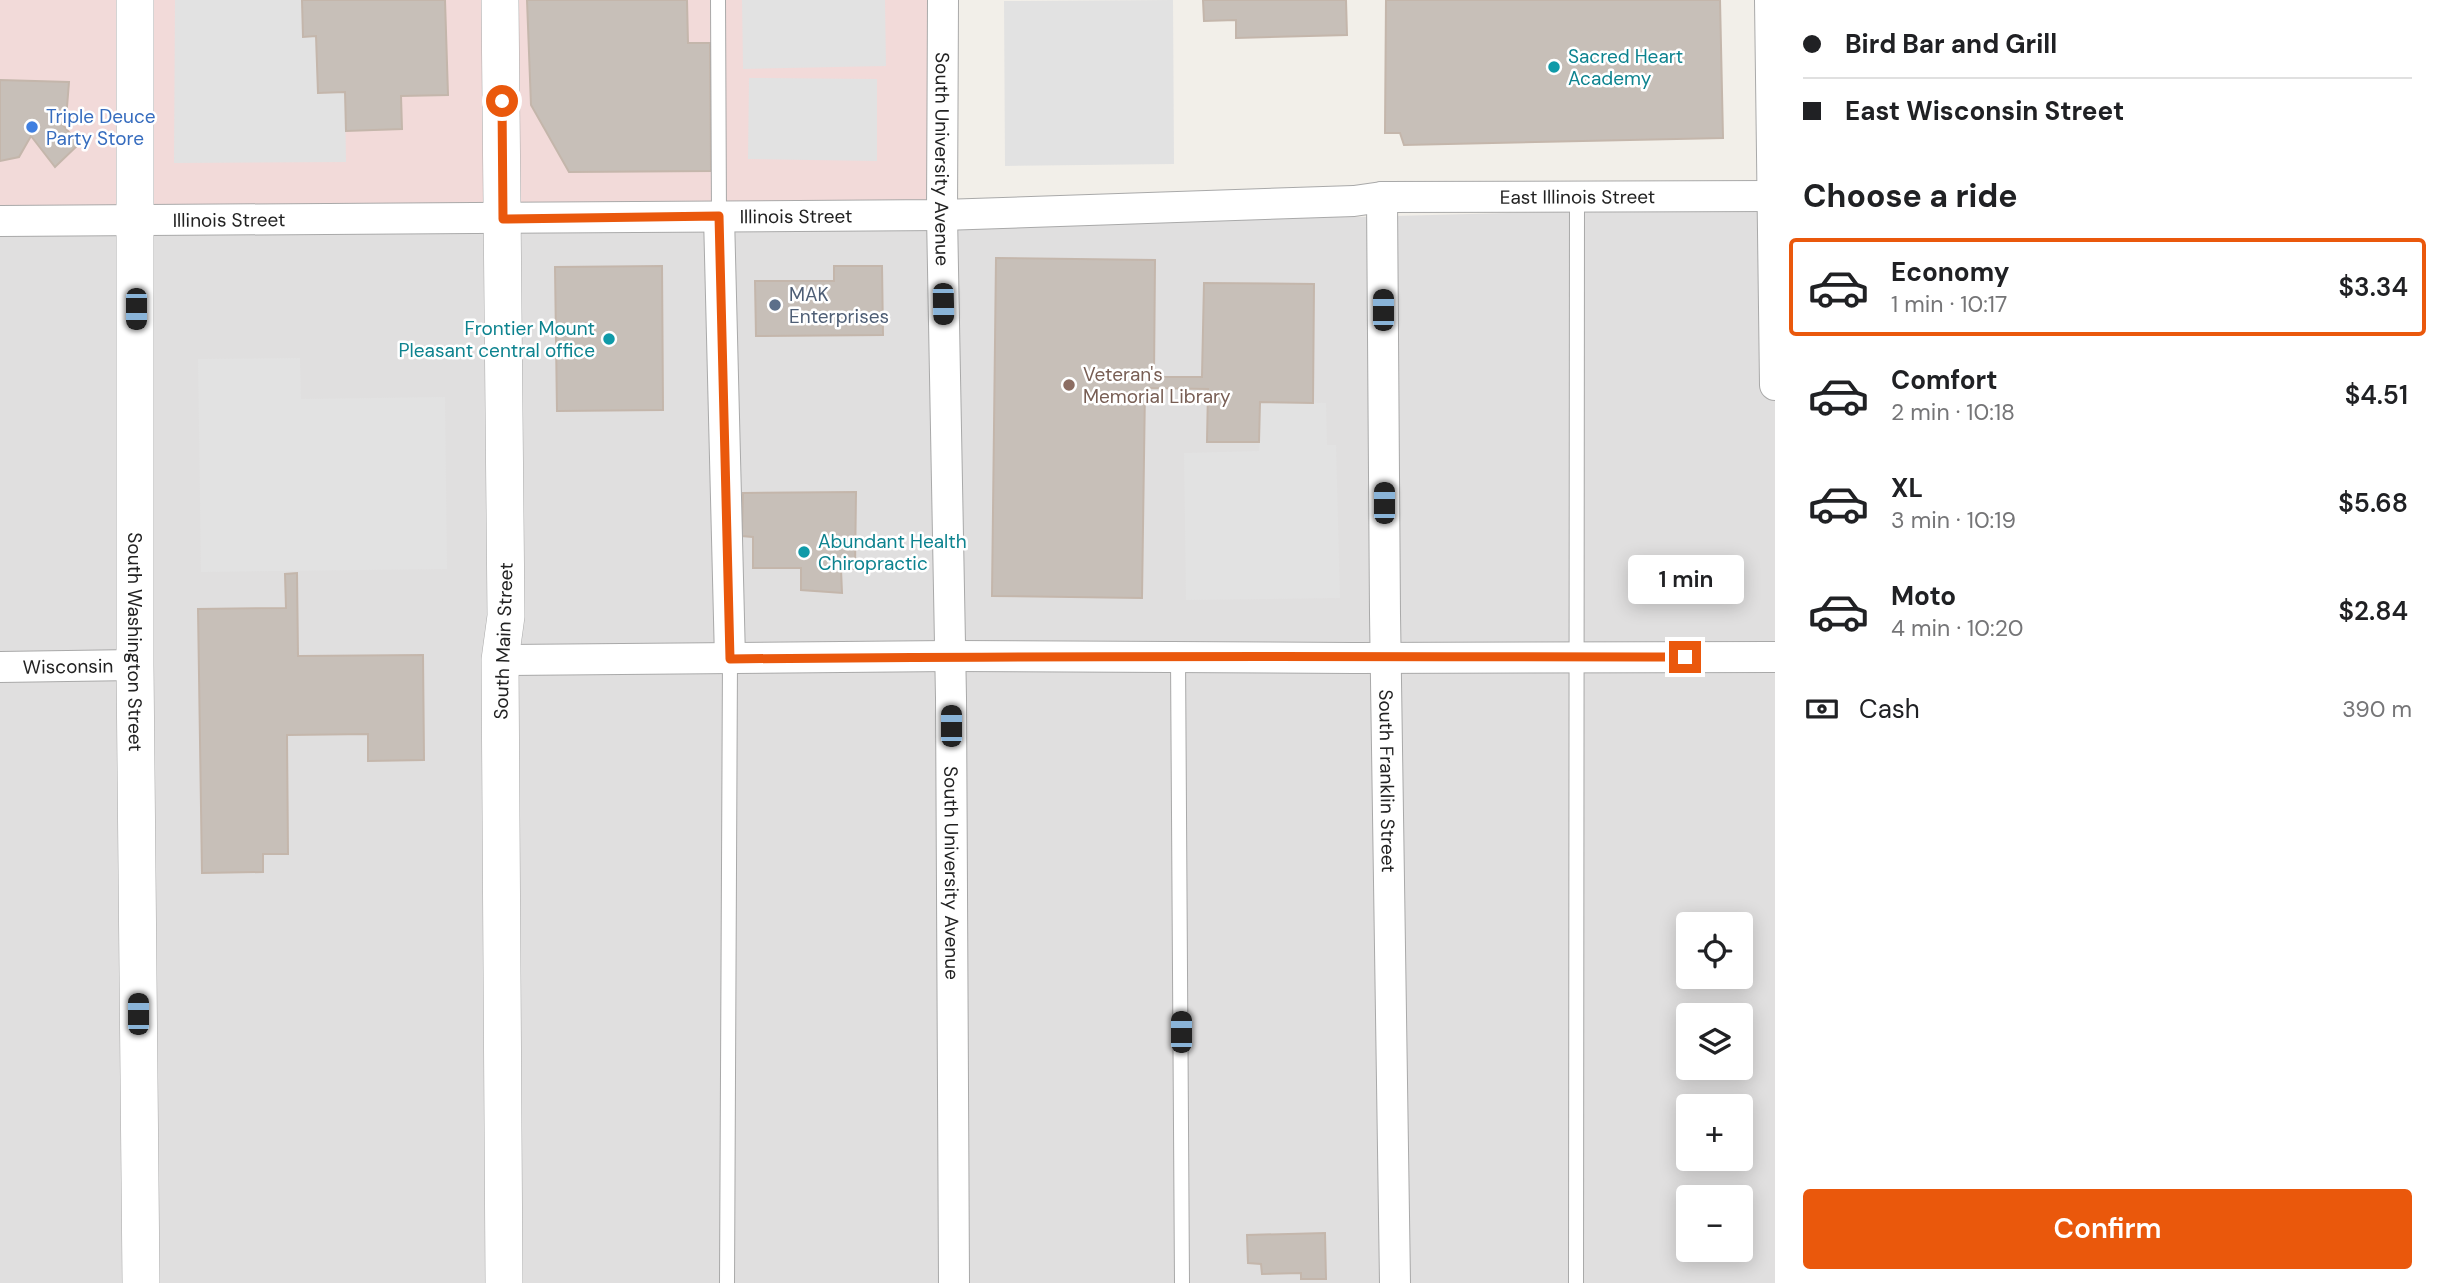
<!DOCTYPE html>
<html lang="en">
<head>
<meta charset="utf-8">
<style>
	:root { --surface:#fff; --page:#f6f6f6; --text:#202124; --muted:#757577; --line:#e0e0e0; --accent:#ea580c }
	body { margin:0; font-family:"DM Sans",sans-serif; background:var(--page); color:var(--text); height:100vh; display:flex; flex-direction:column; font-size:26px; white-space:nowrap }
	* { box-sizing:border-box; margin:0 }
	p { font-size:23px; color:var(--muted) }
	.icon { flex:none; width:38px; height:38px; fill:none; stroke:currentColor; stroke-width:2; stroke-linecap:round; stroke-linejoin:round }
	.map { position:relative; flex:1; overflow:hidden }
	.drawer { display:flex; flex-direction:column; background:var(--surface); width:665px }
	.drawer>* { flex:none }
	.banner { display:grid; align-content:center; height:154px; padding:0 28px; background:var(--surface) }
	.buttons { position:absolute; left:1676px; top:912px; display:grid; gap:14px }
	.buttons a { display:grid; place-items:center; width:77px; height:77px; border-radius:7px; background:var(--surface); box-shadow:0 4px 18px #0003; font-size:35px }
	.end { position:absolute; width:32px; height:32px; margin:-16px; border:9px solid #ea580c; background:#fff; box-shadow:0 0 0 4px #fff }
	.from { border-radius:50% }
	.bubble { position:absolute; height:49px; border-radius:7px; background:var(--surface); box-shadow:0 4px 18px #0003; font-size:23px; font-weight:600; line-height:49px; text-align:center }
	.car { position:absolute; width:21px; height:42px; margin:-21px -10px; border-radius:9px; box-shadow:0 0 5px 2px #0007; background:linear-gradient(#222 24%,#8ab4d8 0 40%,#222 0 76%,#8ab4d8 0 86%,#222 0) }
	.banner b { display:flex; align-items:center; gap:24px; height:66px; font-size:26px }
	.banner b+b { border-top:2px solid var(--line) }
	.banner i { width:18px; height:18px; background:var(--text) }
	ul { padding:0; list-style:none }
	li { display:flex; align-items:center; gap:21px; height:98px; margin:0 14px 10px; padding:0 14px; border:4px solid transparent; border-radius:7px }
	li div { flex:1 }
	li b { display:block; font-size:26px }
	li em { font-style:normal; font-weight:600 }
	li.on { border-color:var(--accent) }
	li>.icon { width:63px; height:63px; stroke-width:1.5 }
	h2 { padding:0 28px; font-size:32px; line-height:84px }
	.pay { display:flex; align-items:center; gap:18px; height:77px; padding:0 28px; font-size:26px }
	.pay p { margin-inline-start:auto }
	.button { display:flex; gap:14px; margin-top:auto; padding:14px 28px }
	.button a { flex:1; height:80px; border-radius:7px; background:var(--accent); color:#fff; font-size:28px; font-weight:600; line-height:80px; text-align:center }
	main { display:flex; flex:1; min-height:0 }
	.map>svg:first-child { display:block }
	.residential { fill:#e0dfdf; fill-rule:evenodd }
	.commercial { fill:#f2dad9 }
	.parking { fill:#e2e2e2 }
	.building { fill:#c7bfb8; stroke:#c4b6ab; stroke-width:2 }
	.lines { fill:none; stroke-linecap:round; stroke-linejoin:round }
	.service-casing { stroke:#a9a9a9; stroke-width:16 }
	.minor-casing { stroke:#a9a9a9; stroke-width:32 }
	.tertiary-casing { stroke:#a9a9a9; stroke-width:38 }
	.service { stroke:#fff; stroke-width:14 }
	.minor { stroke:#fff; stroke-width:30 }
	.tertiary { stroke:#fff; stroke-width:37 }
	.route { stroke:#ea580c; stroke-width:9 }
	.culture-dot { fill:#0f9aa8; stroke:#fff; stroke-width:2.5 }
	.shop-dot { fill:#3f7fe0; stroke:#fff; stroke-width:2.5 }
	.service-dot { fill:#5c6f8a; stroke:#fff; stroke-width:2.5 }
	.education-dot { fill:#8d6e63; stroke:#fff; stroke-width:2.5 }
	.labels { text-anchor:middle; stroke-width:5; stroke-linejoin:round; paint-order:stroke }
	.culture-label { font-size:19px; fill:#0d838f; stroke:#fff; text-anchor:start }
	.shop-label { font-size:19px; fill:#366cbe; stroke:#fff; text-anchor:start }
	.street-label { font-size:19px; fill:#222; stroke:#fff }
	.service-label { font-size:19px; fill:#4e5e75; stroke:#fff; text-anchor:start }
	.education-label { font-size:19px; fill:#785e54; stroke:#fff; text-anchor:start }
</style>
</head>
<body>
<main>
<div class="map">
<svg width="1775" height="1283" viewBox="0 0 1775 1283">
	<rect width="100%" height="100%" fill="#f2efe9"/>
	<path class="residential" d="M1775,206V1283H0V221L942,215L1357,217ZM1689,924H1741V976H1689ZM1689,1015H1741V1068H1689ZM1689,1106H1741V1158H1689ZM1689,1197H1741V1250H1689Z"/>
	<path class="commercial" d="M0,0H943L942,215L0,221Z"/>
	<path class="parking" d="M175,0H302L303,37L316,36L318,93L345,92L346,162L174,163Z
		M742,0H885L886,66L743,69Z
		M1173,0L1174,164L1005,166L1004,1Z
		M749,78L877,79V161L748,159Z
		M300,358L301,399L445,397L447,569L201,572L198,359Z
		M1260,402L1326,403L1327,445H1336L1340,598L1186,600L1184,453L1259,451Z"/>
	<path class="building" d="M302,0H445L448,95L401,96L402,129L346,131L345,92L318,93L316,36L303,37Z
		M527,0H687L688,43H710L711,171L569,172L531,105Z
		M1203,0H1346L1347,35L1236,38V20L1204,21Z
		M1386,0H1720L1723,138L1404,145L1400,133H1385Z
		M0,80L69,82L67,107L56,117L79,144L55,167L31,136L19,157L0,161Z
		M996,258L1155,260L1154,377H1202L1204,283L1314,284L1313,403L1260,402L1259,442H1207L1208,389L1145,388L1142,598L992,596Z
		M662,266L663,410L557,411L555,267Z
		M834,266H882L883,335L756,336L755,281H834Z
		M856,492L855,569H841L842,593L801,590V568H753V537L742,536L743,493Z
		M297,573L298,656L423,655L424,760L368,761V734L287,735L288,854H263V872L202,873L198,609L286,608L285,574Z
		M1325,1233L1326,1279H1301V1273L1262,1274L1261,1264L1248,1263L1247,1235Z"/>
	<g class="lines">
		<g class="service-casing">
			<path id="service" d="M718,0L719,216
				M1178,657L1182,1283
				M727,1283L730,659
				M1576,1283L1577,196"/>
		</g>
		<g class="minor-casing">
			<g id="minor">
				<path id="s1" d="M943,0L942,215L951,698L954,1283"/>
				<path d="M1770,0L1775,385"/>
				<path id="s2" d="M1382,197L1385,614L1395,1283"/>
				<path d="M719,216L730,659"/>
				<path id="s3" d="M0,221L942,215L1354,201L1382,197L1775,196"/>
				<path d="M500,660L949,656L1355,658L1775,657"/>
				<path id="s4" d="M0,667L135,665"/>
			</g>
		</g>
		<g class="tertiary-casing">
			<g id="tertiary">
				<path id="s5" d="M135,0V665L141,1283"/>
				<path d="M500,0L506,616L500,660L504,1283"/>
			</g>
		</g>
		<use href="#service" class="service"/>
		<use href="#minor" class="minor"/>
		<use href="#tertiary" class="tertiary"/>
	</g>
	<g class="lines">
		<path class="route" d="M502,101L503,219L719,216L730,659C1048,655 1367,657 1685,657"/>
	</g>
	<g class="culture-dot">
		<circle cx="1554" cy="67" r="7"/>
		<circle cx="609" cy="339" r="7"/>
		<circle cx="804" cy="552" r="7"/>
	</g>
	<circle class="shop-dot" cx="32" cy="127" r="7"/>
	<circle class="service-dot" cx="775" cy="305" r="7"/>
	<circle class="education-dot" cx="1069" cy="385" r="7"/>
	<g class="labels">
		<g class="culture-label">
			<text x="1568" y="63">Sacred Heart<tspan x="1568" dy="22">Academy</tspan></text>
			<text x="595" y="335" text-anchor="end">Frontier Mount<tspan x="595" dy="22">Pleasant central office</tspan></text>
			<text x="818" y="548">Abundant Health<tspan x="818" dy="22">Chiropractic</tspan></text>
		</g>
		<g class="shop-label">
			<text x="46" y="123">Triple Deuce<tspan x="46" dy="22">Party Store</tspan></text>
		</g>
		<g class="street-label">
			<text dy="7" stroke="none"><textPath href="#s1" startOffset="159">South University Avenue</textPath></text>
			<text dy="7" stroke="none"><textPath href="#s3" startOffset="1578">East Illinois Street</textPath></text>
			<text dy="7" stroke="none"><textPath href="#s3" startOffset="796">Illinois Street</textPath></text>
			<text dy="7" stroke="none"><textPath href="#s3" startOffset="229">Illinois Street</textPath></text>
			<text transform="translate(503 641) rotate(-88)" y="7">South Main Street</text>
			<text dy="7" stroke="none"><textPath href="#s5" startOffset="642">South Washington Street</textPath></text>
			<text dy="7" stroke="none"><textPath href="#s4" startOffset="68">Wisconsin</textPath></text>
			<text dy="7" stroke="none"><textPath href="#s2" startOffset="584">South Franklin Street</textPath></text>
			<text dy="7" stroke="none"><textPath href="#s1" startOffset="873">South University Avenue</textPath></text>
		</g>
		<g class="service-label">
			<text x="789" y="301">MAK<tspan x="789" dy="22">Enterprises</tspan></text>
		</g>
		<g class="education-label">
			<text x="1083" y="381">Veteran's<tspan x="1083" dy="22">Memorial Library</tspan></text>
		</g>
	</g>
</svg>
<div class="buttons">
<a><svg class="icon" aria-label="locate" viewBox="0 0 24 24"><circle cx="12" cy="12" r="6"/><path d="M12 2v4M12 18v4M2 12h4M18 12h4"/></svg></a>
<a><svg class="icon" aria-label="layers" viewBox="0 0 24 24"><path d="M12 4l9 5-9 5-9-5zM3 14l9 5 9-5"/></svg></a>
<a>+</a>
<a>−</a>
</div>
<i class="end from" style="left:502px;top:101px"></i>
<i class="end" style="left:1685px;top:657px"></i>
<div class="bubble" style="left:1628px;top:555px;width:116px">1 min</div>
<i class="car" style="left:943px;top:304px;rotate:179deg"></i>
<i class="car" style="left:136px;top:309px;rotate:180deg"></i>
<i class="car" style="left:1383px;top:310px;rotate:0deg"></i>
<i class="car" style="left:1384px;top:503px;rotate:0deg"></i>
<i class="car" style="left:951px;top:726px;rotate:0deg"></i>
<i class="car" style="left:138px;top:1014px;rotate:0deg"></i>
<i class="car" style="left:1181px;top:1032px;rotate:0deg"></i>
</div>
<section class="drawer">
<div class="banner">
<b><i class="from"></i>Bird Bar and Grill</b>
<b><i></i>East Wisconsin Street</b>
</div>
<h2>Choose a ride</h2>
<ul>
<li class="on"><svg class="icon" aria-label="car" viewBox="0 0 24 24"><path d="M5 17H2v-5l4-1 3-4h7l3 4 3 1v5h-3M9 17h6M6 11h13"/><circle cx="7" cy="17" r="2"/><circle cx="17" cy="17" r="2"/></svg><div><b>Economy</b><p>1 min · 10:17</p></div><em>$3.34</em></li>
<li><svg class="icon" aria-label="car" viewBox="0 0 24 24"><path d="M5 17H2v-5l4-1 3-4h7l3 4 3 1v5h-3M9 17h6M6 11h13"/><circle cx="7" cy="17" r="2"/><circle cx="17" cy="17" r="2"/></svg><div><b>Comfort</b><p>2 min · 10:18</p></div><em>$4.51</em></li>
<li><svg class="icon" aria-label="car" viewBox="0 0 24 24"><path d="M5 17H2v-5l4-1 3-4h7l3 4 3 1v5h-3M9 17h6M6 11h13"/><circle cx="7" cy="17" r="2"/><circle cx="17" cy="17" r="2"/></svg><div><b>XL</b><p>3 min · 10:19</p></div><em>$5.68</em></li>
<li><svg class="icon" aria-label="car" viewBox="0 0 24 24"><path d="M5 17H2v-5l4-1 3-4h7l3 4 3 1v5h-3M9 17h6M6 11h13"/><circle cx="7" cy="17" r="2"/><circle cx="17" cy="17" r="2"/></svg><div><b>Moto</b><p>4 min · 10:20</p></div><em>$2.84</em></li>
</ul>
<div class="pay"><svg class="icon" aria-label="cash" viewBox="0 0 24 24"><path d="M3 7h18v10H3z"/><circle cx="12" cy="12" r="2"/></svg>Cash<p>390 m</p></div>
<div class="button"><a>Confirm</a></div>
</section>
</main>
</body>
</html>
